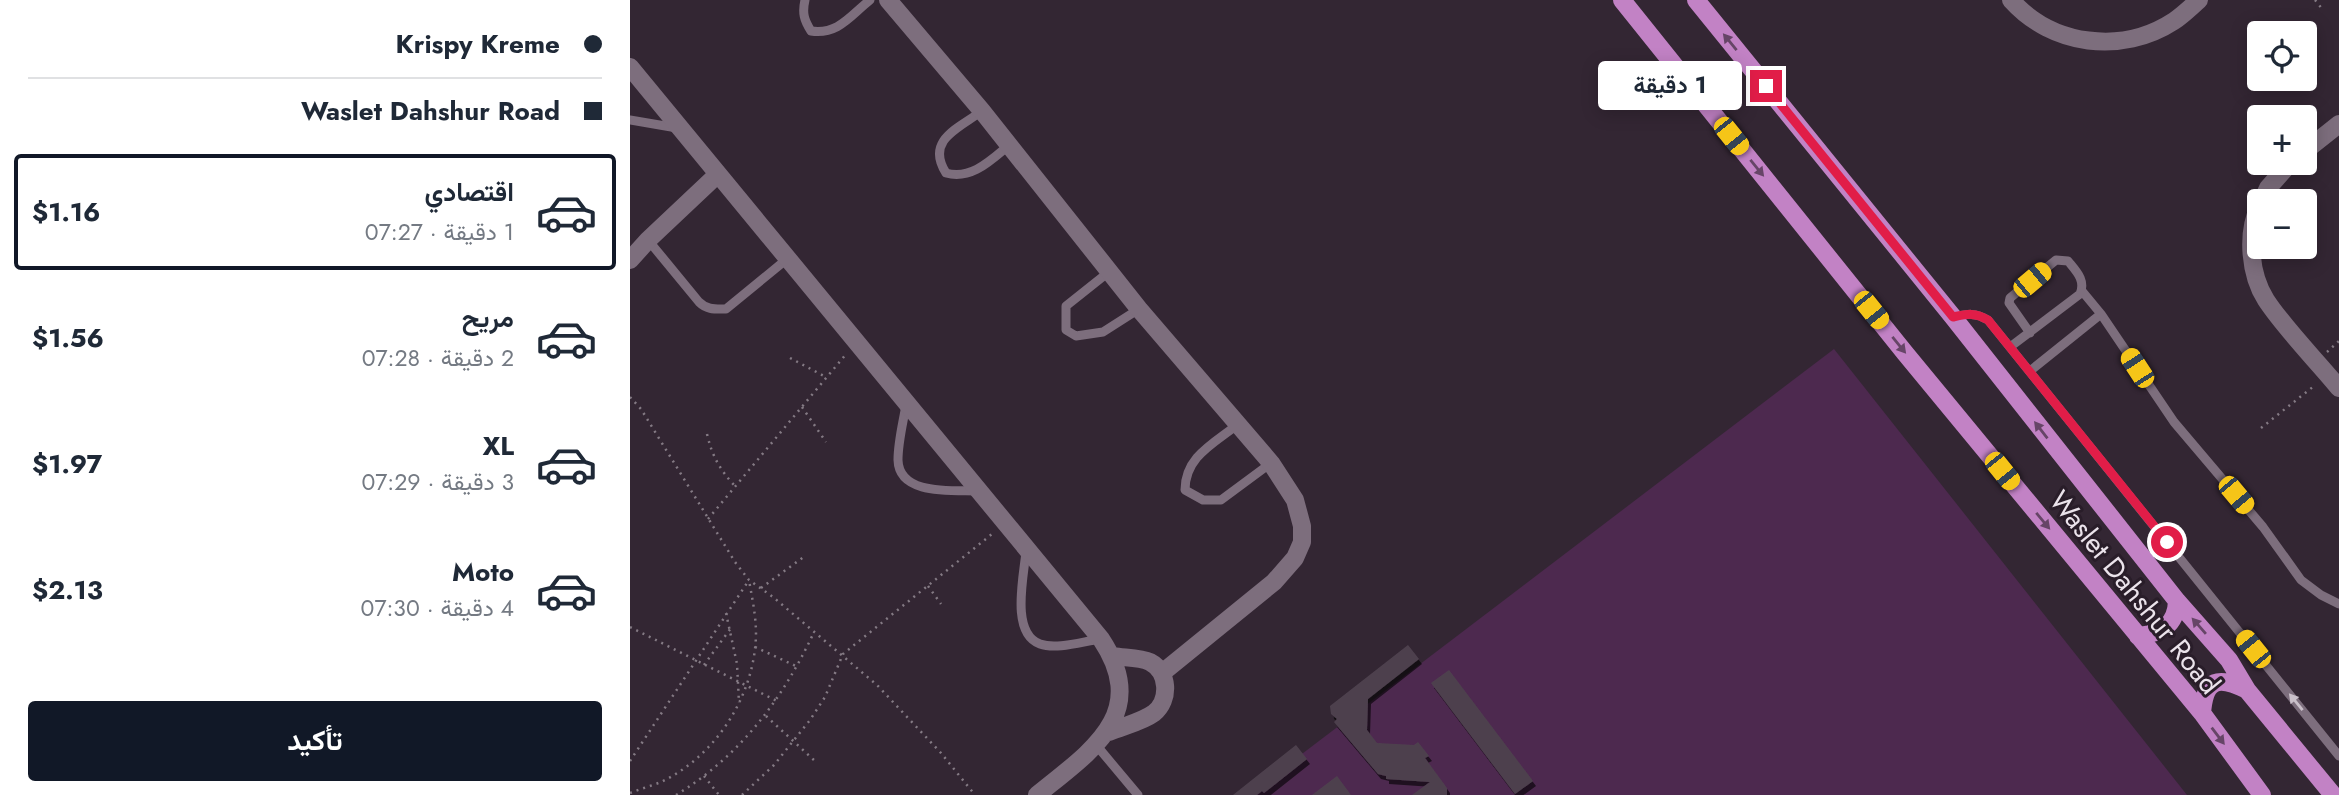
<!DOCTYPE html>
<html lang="ar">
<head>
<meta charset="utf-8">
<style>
	:root { --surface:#fff; --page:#f6f6f7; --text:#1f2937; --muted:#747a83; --line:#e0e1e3; --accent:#111827 }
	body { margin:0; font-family:Jost,Vazirmatn,sans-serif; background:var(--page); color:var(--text); direction:rtl; height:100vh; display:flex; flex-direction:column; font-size:26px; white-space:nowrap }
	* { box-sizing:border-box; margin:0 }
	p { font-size:23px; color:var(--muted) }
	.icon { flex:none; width:38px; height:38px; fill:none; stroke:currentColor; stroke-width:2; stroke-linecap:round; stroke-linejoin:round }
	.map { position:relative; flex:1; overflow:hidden; direction:ltr }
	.sheet { display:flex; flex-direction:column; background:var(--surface); width:630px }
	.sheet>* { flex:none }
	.hud { display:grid; align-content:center; height:154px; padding:0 28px; background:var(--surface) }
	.fabs { position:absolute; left:1617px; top:21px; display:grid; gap:14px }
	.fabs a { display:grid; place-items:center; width:70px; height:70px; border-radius:7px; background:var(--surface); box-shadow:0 4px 18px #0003; font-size:35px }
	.end { position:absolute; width:32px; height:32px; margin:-16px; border:9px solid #e11d48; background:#fff; box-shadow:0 0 0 4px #fff }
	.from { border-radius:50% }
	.bubble { position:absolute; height:49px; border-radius:7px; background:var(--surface); box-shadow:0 4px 18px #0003; font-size:23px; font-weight:700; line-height:49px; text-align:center; direction:rtl }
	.car { position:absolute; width:21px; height:42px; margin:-21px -10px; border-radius:9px; box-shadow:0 0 5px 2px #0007; background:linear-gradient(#f5c518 24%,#345 0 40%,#f5c518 0 76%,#345 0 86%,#f5c518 0) }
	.hud b { display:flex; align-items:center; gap:24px; height:66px; font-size:26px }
	.hud b+b { border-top:2px solid var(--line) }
	.hud i { width:18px; height:18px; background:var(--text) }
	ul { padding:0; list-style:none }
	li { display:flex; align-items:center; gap:21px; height:116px; margin:0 14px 10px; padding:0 14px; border:4px solid transparent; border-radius:7px }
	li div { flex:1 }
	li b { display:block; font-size:26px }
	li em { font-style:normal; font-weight:700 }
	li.current { border-color:var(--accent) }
	li>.icon { width:63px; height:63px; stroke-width:1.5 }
	.cta { display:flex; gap:14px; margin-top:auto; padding:14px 28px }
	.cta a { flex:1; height:80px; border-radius:7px; background:var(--accent); color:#fff; font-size:28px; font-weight:700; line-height:80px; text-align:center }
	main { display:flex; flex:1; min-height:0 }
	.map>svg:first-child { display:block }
	.green { fill:#4d294f }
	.building { fill:#4e414e; filter:url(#shadow) }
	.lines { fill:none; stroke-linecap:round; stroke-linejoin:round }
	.path { stroke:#847a84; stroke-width:2.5; stroke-dasharray:2 5; stroke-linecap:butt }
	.service { stroke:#7d6e7d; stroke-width:9 }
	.minor { stroke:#7d6e7d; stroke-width:18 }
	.primary { stroke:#c282c5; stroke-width:18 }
	.oneway { fill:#664567 }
	.oneway2 { fill:#cac0ca }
	.route { stroke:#e11d48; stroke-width:9 }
	.labels { text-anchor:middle; stroke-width:6; stroke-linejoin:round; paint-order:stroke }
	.street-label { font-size:28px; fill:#ebe3eb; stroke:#291d29 }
</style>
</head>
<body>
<main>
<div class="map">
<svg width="1709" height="795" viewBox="0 0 1709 795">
	<defs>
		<filter id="shadow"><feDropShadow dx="3" dy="5" stdDeviation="0" flood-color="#0009"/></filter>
	</defs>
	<rect width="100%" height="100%" fill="#332633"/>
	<path class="green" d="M1204,349L1557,795H618Z"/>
	<path class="building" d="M778,645L789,659L738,699L737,730L747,743L784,745L788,742L799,756L795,758L817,788V795H782L800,782L756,779V776L748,774L704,722L707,719L701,714L700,706Z
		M819,670L903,781L885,794L801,683Z
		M666,745L677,759L634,793L632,791L627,795H603Z
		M707,776L721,795H682Z"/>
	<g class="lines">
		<path class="path" d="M1685,0L1693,10
			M1697,352L1709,341
			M160,358L196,377
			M0,397L11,409L105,562L119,580L143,597L247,685L311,753L345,795
			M172,407L196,442
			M1631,428L1684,386
			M77,434C82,456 90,470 105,486
			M78,519L217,353
			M298,586L311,604
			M131,588L175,556
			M96,613L107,664L109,703
			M0,627L147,701
			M125,647L168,667
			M74,665L101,628
			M136,716L185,761
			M0,761L119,580
			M74,776L89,795
			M0,793C10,789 21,786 31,782C86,756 125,695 126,634C126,615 122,598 119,580
			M46,795C110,756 153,699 184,632
			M112,795L144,765L180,720L195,697L213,654L362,534"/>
		<path class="service" d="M175,0C172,13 174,20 181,31C208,35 220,16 240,0
			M352,111C329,128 295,140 316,173C341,180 360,161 378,146
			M0,120L47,128
			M18,240L69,302C77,310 85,309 96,309L157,259
			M480,271L436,306V330L446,336L473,332L509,309
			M1452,291L1471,314
			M1323,317C1337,314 1345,312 1358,320L1709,756
			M1380,347L1450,294C1456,280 1446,271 1438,261L1426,260L1380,298L1379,303L1400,333
			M1400,371L1471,314L1544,422L1633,527L1671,580L1691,595L1709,604
			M276,405C273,423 268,442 268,460C269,496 323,490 348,491
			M607,425C583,444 555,457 555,490L573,500H591L641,463
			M396,551C394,576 380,633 410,644C427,650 454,641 471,639
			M467,746L508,795"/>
		<path class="minor" d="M258,0L352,111L509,309L641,463L665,500L672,526V542L665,558L644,582L532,673
			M1381,0C1422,46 1492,55 1544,21C1553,15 1561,7 1569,0
			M0,67L471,639C521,714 461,751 407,795
			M1675,151L1709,124
			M1632,201L1638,188L1660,163
			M1629,207C1616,234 1620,275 1636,300C1655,329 1687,361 1709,388
			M0,260L18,240L88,174
			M479,732C493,726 512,722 524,713C540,700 539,672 520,662C510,657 494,658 483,656"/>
		<path class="primary" d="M992,0L1275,353L1572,713L1632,795
			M1066,0L1323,317L1547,601L1599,660L1617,690L1703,795
			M1508,636C1531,633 1546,626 1547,601
			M1572,713C1575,678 1588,676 1617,690"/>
	</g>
	<defs><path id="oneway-solid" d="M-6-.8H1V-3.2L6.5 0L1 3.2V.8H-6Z" transform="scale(1.75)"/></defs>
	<g class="oneway">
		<use href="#oneway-solid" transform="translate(1100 42) rotate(-129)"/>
		<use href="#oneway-solid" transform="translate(1127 168) rotate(51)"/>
		<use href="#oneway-solid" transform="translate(1269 345) rotate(51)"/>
		<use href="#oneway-solid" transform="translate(1411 430) rotate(-128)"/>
		<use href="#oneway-solid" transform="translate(1413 521) rotate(50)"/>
		<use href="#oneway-solid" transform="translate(1569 626) rotate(-131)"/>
		<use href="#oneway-solid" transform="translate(1588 736) rotate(53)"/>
	</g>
	<use class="oneway2" href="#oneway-solid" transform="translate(1666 702) rotate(-129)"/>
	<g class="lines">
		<path class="route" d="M1136,86L1323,317C1337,314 1345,312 1358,320L1537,542"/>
	</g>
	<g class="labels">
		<g class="street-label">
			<text transform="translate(1505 592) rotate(51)" y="10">Waslet Dahshur Road</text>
		</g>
	</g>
</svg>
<div class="fabs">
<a><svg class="icon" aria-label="locate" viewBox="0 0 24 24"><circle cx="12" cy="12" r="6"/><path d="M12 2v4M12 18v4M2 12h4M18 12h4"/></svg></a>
<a>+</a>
<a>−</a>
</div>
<i class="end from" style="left:1537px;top:542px"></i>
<i class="end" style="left:1136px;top:86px"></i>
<div class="bubble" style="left:968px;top:61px;width:144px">1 دقيقة</div>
<i class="car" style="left:1101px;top:136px;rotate:141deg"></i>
<i class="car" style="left:1402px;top:280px;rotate:50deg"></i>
<i class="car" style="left:1241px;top:310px;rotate:141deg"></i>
<i class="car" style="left:1507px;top:368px;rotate:327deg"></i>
<i class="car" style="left:1372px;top:471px;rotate:141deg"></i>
<i class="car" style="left:1606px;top:495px;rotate:140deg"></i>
<i class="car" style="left:1623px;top:649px;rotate:321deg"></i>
</div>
<section class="sheet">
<div class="hud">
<b><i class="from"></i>Krispy Kreme</b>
<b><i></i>Waslet Dahshur Road</b>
</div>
<ul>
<li class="current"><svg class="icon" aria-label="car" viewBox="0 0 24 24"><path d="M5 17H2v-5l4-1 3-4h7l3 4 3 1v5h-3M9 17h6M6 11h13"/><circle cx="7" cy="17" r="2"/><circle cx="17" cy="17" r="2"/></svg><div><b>اقتصادي</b><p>1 دقيقة · 07:27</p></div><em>$1.16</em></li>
<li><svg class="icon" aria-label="car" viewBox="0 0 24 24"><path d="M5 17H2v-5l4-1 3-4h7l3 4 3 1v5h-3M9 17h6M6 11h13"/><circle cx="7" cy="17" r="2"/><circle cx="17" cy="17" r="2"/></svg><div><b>مريح</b><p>2 دقيقة · 07:28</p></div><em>$1.56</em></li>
<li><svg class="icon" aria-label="car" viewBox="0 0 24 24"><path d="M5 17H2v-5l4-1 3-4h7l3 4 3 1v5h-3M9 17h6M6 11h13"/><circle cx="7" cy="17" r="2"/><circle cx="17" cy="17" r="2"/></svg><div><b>XL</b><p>3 دقيقة · 07:29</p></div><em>$1.97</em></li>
<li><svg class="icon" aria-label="car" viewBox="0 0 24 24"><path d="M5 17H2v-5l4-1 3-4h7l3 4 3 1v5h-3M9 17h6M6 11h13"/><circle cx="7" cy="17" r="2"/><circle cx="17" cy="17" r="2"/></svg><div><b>Moto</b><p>4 دقيقة · 07:30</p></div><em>$2.13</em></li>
</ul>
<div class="cta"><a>تأكيد</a></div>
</section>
</main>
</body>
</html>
